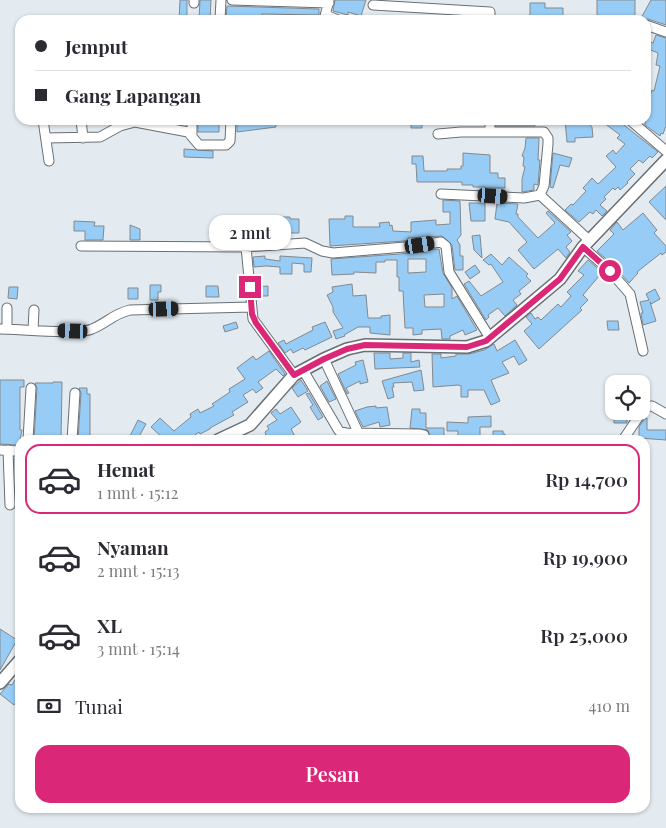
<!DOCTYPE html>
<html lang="id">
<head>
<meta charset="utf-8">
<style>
	:root { --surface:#fff; --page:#f7f7f7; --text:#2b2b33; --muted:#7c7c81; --line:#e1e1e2; --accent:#db2777 }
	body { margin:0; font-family:"Playfair Display",serif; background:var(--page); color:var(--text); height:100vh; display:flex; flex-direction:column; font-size:19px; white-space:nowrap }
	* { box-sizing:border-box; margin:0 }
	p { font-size:16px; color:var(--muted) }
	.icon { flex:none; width:28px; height:28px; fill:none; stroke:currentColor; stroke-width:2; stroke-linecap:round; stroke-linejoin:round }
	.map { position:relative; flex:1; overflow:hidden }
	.sheet { position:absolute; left:15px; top:435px; width:635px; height:378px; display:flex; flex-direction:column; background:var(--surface); border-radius:15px; box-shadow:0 1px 4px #0004 }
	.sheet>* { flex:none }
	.guide { position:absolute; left:15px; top:15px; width:636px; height:110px; border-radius:15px; box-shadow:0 1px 4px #0004; display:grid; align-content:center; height:110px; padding:0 20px; background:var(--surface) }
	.fabs { position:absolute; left:605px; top:375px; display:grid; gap:10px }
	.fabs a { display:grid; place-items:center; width:45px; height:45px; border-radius:10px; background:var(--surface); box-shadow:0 1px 4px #0004; font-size:25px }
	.end { position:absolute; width:22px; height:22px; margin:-11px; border:6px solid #db2777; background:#fff; box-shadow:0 0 0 2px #fff }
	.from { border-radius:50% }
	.bubble { position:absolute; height:35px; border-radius:15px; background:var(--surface); box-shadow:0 1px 4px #0004; font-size:16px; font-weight:600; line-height:35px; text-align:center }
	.car { position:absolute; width:15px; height:30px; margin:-15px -8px; border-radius:6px; box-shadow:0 0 4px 1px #0007; background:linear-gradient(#222 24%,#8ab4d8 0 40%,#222 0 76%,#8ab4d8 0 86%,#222 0) }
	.guide b { display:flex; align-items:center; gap:18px; height:48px; font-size:19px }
	.guide b+b { border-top:1px solid var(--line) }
	.guide i { width:12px; height:12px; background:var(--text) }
	ul { padding:9px 0 0; list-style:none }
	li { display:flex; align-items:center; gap:15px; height:70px; margin:0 10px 8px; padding:0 10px; border:2px solid transparent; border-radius:15px }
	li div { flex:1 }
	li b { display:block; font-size:19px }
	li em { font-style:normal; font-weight:600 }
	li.on { border-color:var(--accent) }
	li>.icon { width:45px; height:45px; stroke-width:1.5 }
	.pay { display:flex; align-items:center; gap:12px; height:55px; padding:0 20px; font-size:19px }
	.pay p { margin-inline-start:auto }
	.button { display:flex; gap:10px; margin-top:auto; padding:10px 20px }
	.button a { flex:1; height:58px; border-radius:15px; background:var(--accent); color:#fff; font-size:20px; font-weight:600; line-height:58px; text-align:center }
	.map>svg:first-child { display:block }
	.building { fill:#96ccf5; stroke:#83898e; fill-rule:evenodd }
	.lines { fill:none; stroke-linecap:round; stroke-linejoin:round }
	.minor-casing { stroke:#696f74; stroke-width:11 }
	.major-casing { stroke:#696f74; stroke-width:14 }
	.minor { stroke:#fff; stroke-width:9 }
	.major { stroke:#fff; stroke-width:11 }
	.route { stroke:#db2777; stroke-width:6 }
</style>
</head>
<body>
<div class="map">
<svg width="666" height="828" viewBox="0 0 666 828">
	<rect width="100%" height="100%" fill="#e4ebf0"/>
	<path class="building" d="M180,0H187V20H179Z
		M200,0H211L210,20H199Z
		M335,0H366L361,16L348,12V15L333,11Z
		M597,0H635V17L632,16V19L597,18Z
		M651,0H666V25L648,19L640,20Z
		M530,3H545V8H563V20L530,19Z
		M227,6L319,9V15L262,14V20H226Z
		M656,35L666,38V126L663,134L661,133L660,136L645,125L646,107L652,90L654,91L660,66L656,65L658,53L646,48V40L653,43Z
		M198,120H219V132H198Z
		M252,120H275L276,127L237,132V122Z
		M411,120H422V128H411Z
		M496,120H535V126H496Z
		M565,120H586L592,127L593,137L575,138V142H567Z
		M600,120H624V125L658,152L652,158L650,156L643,163L639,160L630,169L635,174L627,182L628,183L620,190L618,187L615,190L613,188L604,197L606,199L600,205L607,211L602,216L596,210L593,214L590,212L579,222L565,210L571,204L573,205L586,191L583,188L592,178L598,184L616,167L606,156L613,150L616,154L625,144L617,138L620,135Z
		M526,138H539L538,160H540L538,185L534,184V190L522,192V179L525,167L523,166L524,157L522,156L525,148Z
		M184,149L213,151V158L184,157Z
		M463,153L490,155V173H498V178H505V188H485V187H473V185H462V182H417L416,164H412V156H423L424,171H447V169H461V166H463Z
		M553,153L572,158L569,167L560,165L553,188L550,187Z
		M666,186V220L649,202Z
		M443,200L460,201L461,235L457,240L460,245V256H463V270H455L452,245L442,236L408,238V240L404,241L330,246L329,219H345V216H353V227H380L379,223L389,222L390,226L392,225L393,231L411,232V222L436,220V225L450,224V212H443Z
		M469,203H485V221H471Z
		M497,203L518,204L516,214H518V217L538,238L555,223L546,213L548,211L571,232L567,235L572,241L566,247L570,252L566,258L558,249L534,269L518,250L527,242L509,222L495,219Z
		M643,213L657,230L654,233L666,246V252L662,255L661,253L637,272L638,273L629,283L615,267L597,251L614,234L610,230L617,222L623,230Z
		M280,217H290V219H299V233H280V235H272V233H244V236H237L236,222L280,220Z
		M74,221L95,222L94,226H104L103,240H85V231H74Z
		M130,225L140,229V240H130Z
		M480,235L482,258L474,250L472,236Z
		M439,249L443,273L452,288V299L457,296L477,330L465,335L463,330L450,336V339H442L441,329L422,330V334L413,335V328H405L403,291H399V277H397V260H385V262H376V273L354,272V274L332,275L331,259L427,252V250ZM408,259H426V272L408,273ZM444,294V307H425L424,295Z
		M491,254L502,265L509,257L528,274L526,276L531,281L519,291L521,294L513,300L517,305L505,316L498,308L488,315L489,317L486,320L464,284L469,281L481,296L503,282L491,264L489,265L483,260Z
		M265,256V259L280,261V256L312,258L311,272H304V264L292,263V274H280V267L266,266L254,267L253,257Z
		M588,260L603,273L600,277L599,276L583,295L588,300L580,308L582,310L539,349L524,331L532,324L526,317L531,313L535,319L538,317L541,320L558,304L561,307L571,296L567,292L584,275L578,271Z
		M475,265L480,272L470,279L465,272Z
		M352,284L353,296L366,295L368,318H381V316L390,315V335L370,333V327H358L344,335L345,336L336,339L333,331L343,328L333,312V307L327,295L333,292L332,287Z
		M150,285H161V292H158V300H150Z
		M206,286H218L219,297H206Z
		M268,286V296H257L256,287Z
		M9,287H18L17,299L8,298Z
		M128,288H138V299H128Z
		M655,289L660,299L651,304L650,302L656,321L643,325L641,313H643L640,302L649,300L646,294Z
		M607,321H618L619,330H608Z
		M236,322L238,328L225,332L223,326Z
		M325,322L332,337L305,350L303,348L293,353L291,349L285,353L278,343L284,340L286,344L313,330L312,327Z
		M515,340L527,360L519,365L514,356L502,362L509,373L491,380L500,401L491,405L484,390H468V397H461V386L458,385L433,387L432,354H441V358L456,356V354H469L484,350L494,344L497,351Z
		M269,351L285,374L283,376L276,369L258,382L263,388L256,393L253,389L243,395L248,402L232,412L234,415L210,428V429L200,434L199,432L188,440H165L151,427L160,418L174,431L191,417L190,414L198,409L200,413L214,406L212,404L230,392L229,389L245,379L237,368L253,356L256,360Z
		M374,353H390V359L403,358V353H411V362L419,360L420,367L375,369Z
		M363,360L368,382L360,384V381L346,388L349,393L347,394L338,374L356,365L355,362Z
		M421,370L424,390L414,391L412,382L393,383L394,387H392L394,397L388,399L382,381Z
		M0,380H24V387H20V430H22L19,445L0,444Z
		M301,380L308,391L298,397L292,388Z
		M327,381L336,399L329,402L320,386Z
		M53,382H62L61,440H34L37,388L35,383H53Z
		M79,388H87V394H90V436H83V440H78L81,393Z
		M309,393L323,417L318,420L310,407L313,405L306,394Z
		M376,406V408L387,407L390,425L380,427L379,422L363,427L355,411L367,407Z
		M291,407L301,422L291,429L297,440H256L266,435L265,432L269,429L267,426L277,420L271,413L276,409L280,414Z
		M412,409H420V413H426V428H444V440H431L428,430L410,428Z
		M614,415H627V423H614Z
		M491,416V427H480V440H458V431H447V422L468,423V417Z
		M645,418H647V430H666V440L639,438V427Z
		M138,420L146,424L137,440H128Z
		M493,431H503V434H505V440H493Z
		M20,457V509H15L16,505L15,458Z
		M0,629L17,640L0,670Z
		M20,671V696L14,705L0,694L9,684L12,685Z"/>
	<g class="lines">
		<g class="minor-casing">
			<path id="minor" d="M194,0V3
				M232,0L329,3
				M373,5L490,12V20
				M326,15L338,20
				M220,20L221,0
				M324,20L329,0
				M646,25L666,32
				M43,120L49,161
				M81,120L83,138
				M490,120V131
				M630,120L666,151
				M192,134V120
				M438,134L461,132H544L548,138V144L544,186L540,195
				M46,138L100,137L120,126L135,122L188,132L199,145H226L230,141L231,120
				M441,194L524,198L540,195
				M540,195L589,240
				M81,246L246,247L305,243L322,251L333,253L405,247L441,242L446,246L449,272L490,338
				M246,247L253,319L294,375
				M583,247L610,271L630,294L643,351
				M7,308V329
				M0,329C18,329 80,335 92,329C107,323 113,314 130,310L252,307
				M33,330L34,310
				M324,359L359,434
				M303,370L339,431L346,433L419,434L424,435L425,440
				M28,440L31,388
				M72,440L75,393
				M623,440L643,410L648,406H652L666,414
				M0,450L20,451
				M8,450L10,505"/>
		</g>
		<g class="major-casing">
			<path id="major" d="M218,440L250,425L294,375L324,359L347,349L365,345L467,347L486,341L560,279L583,247L666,160
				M0,683L20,660"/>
		</g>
		<use href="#minor" class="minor"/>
		<use href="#major" class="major"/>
	</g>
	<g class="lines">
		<path class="route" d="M250,287L252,314L256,323L294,375L324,359L347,349L365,345L467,347L486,341L560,279L583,247L610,271"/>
	</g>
</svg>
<div class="fabs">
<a><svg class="icon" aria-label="locate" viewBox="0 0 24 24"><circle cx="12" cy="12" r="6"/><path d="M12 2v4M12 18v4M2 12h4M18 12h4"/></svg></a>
</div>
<i class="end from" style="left:610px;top:271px"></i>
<i class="end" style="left:250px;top:287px"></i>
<div class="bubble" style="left:209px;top:215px;width:82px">2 mnt</div>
<i class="car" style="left:493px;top:196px;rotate:94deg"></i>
<i class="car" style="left:420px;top:245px;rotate:81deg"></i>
<i class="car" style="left:164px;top:309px;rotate:88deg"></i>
<i class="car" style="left:73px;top:331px;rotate:272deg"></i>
<div class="guide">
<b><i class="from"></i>Jemput</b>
<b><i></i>Gang Lapangan</b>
</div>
<section class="sheet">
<ul>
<li class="on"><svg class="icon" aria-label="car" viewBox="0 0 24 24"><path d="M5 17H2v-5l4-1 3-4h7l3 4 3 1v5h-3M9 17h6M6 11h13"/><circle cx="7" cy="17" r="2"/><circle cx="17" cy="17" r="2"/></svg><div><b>Hemat</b><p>1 mnt · 15:12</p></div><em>Rp 14,700</em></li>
<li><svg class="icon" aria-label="car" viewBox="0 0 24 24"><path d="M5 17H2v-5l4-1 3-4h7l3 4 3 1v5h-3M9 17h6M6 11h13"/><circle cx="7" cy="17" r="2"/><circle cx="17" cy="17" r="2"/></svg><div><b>Nyaman</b><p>2 mnt · 15:13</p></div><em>Rp 19,900</em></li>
<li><svg class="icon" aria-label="car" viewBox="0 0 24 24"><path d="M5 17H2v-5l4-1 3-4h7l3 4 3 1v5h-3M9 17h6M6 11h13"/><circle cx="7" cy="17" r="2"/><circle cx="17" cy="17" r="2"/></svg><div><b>XL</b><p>3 mnt · 15:14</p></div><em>Rp 25,000</em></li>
</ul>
<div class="pay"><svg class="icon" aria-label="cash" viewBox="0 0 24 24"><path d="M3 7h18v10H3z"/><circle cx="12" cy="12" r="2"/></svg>Tunai<p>410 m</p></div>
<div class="button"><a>Pesan</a></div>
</section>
</div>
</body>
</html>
